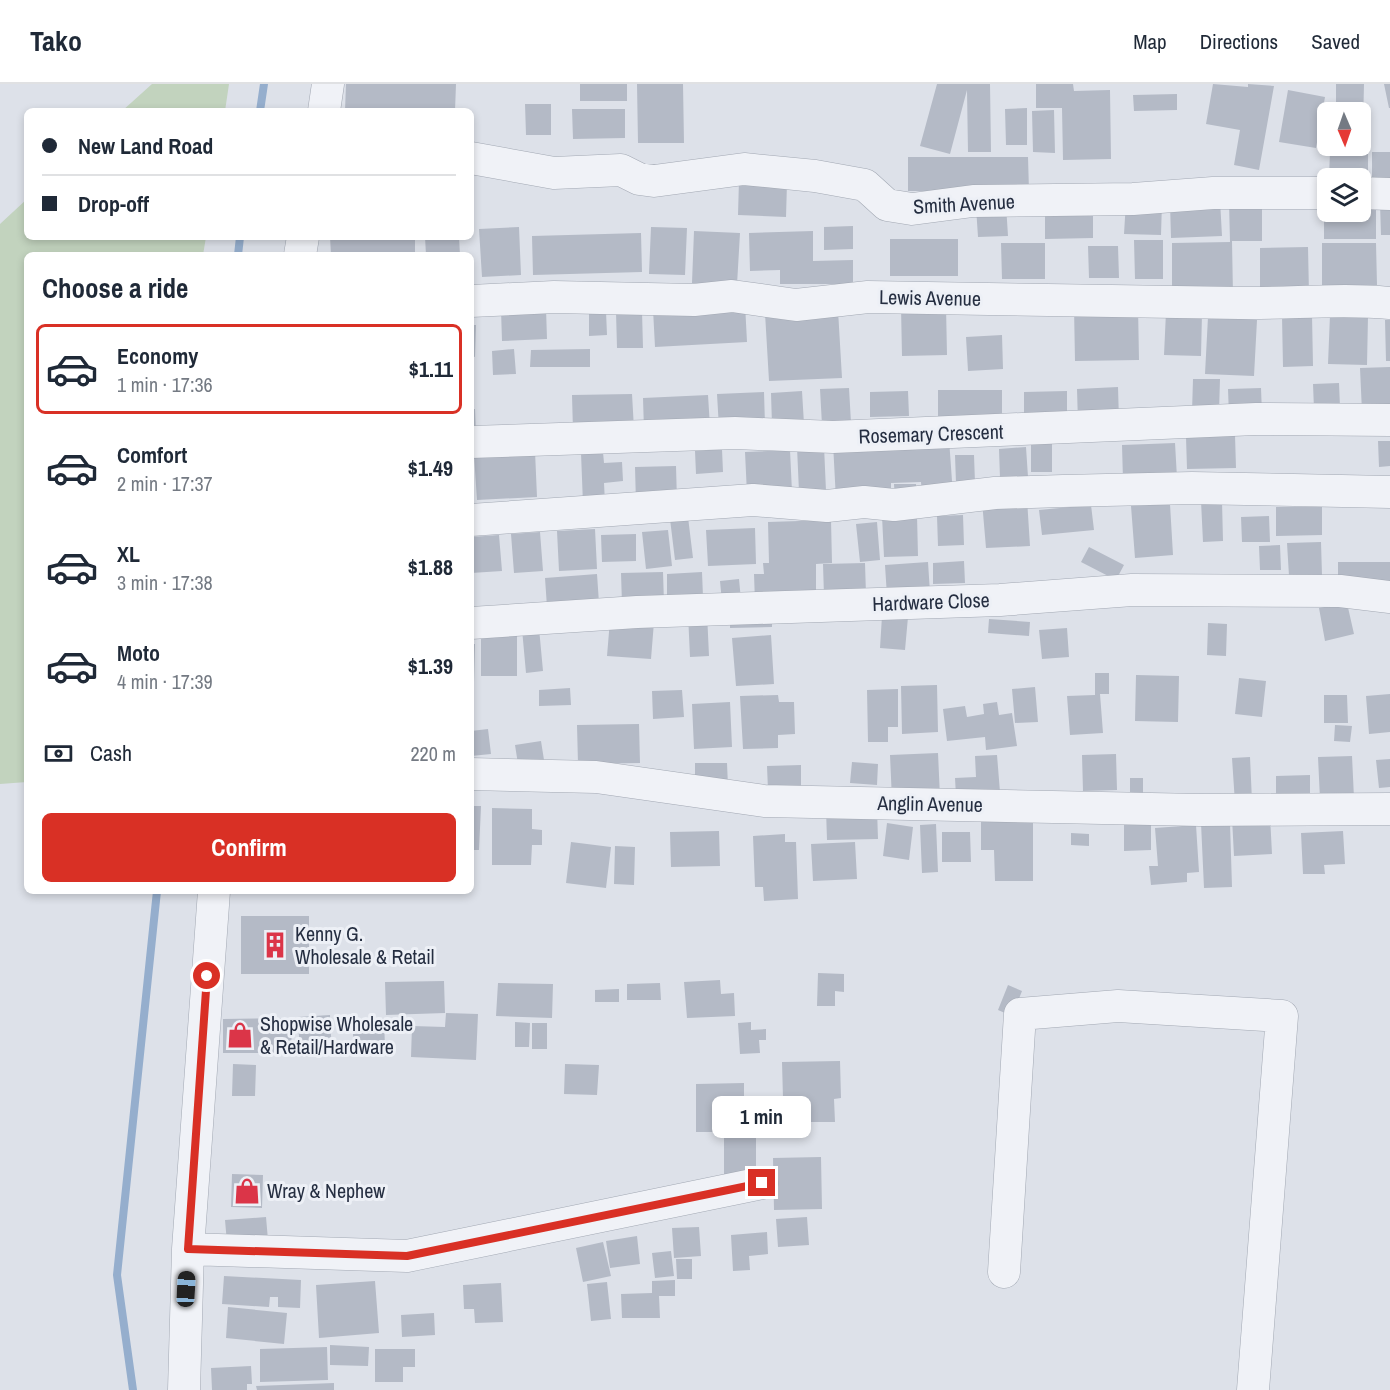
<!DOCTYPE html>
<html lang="en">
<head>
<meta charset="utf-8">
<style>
	:root { --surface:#fff; --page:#f2f2f3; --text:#1f2937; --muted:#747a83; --line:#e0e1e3; --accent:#d93025 }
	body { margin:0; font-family:"Archivo Narrow",sans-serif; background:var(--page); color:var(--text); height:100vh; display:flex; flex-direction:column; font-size:22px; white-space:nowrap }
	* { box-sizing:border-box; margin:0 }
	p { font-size:20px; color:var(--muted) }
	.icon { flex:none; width:33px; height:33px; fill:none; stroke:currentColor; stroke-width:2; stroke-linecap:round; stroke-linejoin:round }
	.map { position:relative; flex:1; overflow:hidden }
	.side { position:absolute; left:24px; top:168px; width:450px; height:642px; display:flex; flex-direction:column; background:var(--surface); border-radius:9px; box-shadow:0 3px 9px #0003 }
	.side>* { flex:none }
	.hud { position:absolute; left:24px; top:24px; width:450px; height:132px; border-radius:9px; box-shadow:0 3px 9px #0003; display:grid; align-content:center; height:132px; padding:0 18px; background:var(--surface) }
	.needle { width:39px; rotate:178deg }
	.tools { position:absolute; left:1317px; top:18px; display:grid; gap:12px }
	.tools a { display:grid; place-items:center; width:54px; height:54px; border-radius:9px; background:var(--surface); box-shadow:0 3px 9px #0003; font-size:30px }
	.end { position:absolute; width:27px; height:27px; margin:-14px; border:8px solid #d93025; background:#fff; box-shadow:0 0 0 3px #fff }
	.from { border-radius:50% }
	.bubble { position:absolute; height:42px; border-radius:9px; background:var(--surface); box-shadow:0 3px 9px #0003; font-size:20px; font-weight:700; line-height:42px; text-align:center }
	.car { position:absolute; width:18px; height:36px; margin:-18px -9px; border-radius:8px; box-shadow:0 0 4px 2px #0007; background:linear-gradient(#222 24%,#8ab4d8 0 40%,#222 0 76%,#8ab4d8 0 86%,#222 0) }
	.hud b { display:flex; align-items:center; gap:21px; height:57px; font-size:22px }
	.hud b+b { border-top:2px solid var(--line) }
	.hud i { width:15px; height:15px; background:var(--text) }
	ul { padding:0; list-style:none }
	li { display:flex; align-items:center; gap:18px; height:90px; margin:0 12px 9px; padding:0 6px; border:3px solid transparent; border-radius:9px }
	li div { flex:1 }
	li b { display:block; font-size:22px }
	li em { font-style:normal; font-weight:700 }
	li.on { border-color:var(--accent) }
	li>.icon { width:54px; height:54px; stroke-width:1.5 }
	h2 { padding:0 18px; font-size:27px; line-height:72px }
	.pay { display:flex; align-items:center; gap:15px; height:66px; padding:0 18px; font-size:22px }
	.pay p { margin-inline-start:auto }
	.primary-button { display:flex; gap:12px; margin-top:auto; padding:12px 18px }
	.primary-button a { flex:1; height:69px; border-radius:9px; background:var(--accent); color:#fff; font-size:24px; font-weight:700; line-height:69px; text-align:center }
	header { display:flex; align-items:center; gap:36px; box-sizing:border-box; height:84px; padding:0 30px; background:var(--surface); border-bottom:2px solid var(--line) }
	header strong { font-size:28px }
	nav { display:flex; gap:33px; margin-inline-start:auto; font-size:21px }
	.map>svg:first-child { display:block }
	.green { fill:#c2d3be }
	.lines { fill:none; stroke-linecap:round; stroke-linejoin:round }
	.stream { stroke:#95aecd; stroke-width:8 }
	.building { fill:#b4bac6 }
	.minor-casing { stroke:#a2a8b3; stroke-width:33 }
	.minor { stroke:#f0f2f7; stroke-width:32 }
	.route { stroke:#d93025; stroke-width:8 }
	.labels { text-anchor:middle; stroke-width:6; stroke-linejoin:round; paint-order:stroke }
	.street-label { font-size:20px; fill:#252e41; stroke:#edf0f6 }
	.poi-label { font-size:20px; fill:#252e41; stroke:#edf0f6; text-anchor:start }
</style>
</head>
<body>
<header>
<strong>Tako</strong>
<nav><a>Map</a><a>Directions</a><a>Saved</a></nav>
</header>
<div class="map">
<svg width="1390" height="1306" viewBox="0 0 1390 1306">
	<rect width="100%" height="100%" fill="#dde1e9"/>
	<path class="green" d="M152,0H229L225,27H122Z
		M27,115V153H206L203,171H27V698L0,700V140Z"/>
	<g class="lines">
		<path class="stream" d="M260,27L264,0
			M238,171L240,153
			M133,1306L117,1191L157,807"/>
	</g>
	<path class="building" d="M346,0H456L455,27H345Z
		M580,0H627V17H580Z
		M637,0H683L684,59H638Z
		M937,0H990L991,68H968L967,6L950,70L920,62Z
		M1036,0H1073L1074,7L1110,6L1111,75L1063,76L1062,24H1036Z
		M1213,0L1248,3V0L1274,2L1259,86L1234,81L1240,46L1206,40Z
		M1336,0H1364L1363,42H1360V28H1336Z
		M1384,0H1390V24H1389Z
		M1288,6L1325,13L1316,64L1279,58Z
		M1177,10V26L1134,27L1133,11Z
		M525,20H551V51H526Z
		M1027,24V61H1006L1005,25Z
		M572,25H625V54L573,55Z
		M1054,26L1055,69L1033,68L1032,27Z
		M1330,68H1368V104L1360,94H1329Z
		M1372,68H1390V103H1372Z
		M908,73H1028L1029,107H908Z
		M739,96L787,99L786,133L738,131Z
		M1220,116L1222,152L1171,154L1170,119Z
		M1126,117L1162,118L1161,151L1124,150Z
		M1229,117H1262V157H1232L1233,211L1172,212V159L1230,158Z
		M1324,118H1328V128H1360V118H1376V155H1324Z
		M1390,118V151H1381L1380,119Z
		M1006,121L1008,152L978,153L976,123Z
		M1093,121V154L1045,155V123Z
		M853,142V165L824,166V143Z
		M519,143L521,191L482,193L479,145Z
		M651,143L687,144L685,191L649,190Z
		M694,147L740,149L737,201L692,199Z
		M813,147V177L853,176V200H780V186L750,187L749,149Z
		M641,149L642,188L533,191L532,152Z
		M330,153H415V171H331Z
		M425,153H459L460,171H426Z
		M890,155H958V192H890Z
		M1134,156H1163V195H1135Z
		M1001,159H1045V195H1002Z
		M1322,159H1376L1377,201L1322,202Z
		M1088,162H1118L1119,194H1089Z
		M1308,163L1309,210L1260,211V164Z
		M745,220L747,258L655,263L653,225Z
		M946,222L947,271L902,272L901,223Z
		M1138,222L1139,276L1075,277L1074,223Z
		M546,224L547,255L502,257L501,226Z
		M838,226L842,294L769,297L765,229Z
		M589,227H606L607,251L589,252Z
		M642,227L643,264H617L616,228Z
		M1166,228L1202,229L1201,272L1164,271Z
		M1312,231L1313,282L1283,283L1282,232Z
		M1330,231L1368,232L1367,281L1328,280Z
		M1208,233L1257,236L1254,292L1205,290Z
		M1385,236H1390V277H1386Z
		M471,241H476L475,273L471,272Z
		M1002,251L1003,285L968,287L966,253Z
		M514,265L516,290L493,291L492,267Z
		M590,265V283H530L531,266Z
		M1390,283V326L1362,328L1360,284Z
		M1193,295H1220L1219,328H1192Z
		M1339,299L1340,323L1314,325L1313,300Z
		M1118,303L1119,337L1078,339L1077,305Z
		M849,304L851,339L822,341L820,305Z
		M1261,304L1262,330L1229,332L1228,305Z
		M938,306H1002V343L938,344Z
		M802,307L804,340L772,341L771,309Z
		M908,307L909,332L870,333V308Z
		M1067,307V338L1024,340V308Z
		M764,308L765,341L719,344L717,310Z
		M632,310L634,345L573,347L572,311Z
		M708,311L710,343L644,346L643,314Z
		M471,325H475L476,351H471Z
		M1235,351L1236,384L1187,385L1186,353Z
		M949,355L953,411L922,413L921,398L891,399V414L836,416L833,359Z
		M1378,357H1390V382L1379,383Z
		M1031,359H1052V388H1031Z
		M1175,359L1177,394L1123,396L1122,361Z
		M824,362L826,407L799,408L797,363Z
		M1026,363L1028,393L1000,394L999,365Z
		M722,365L723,388L696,390L695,367Z
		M790,366L792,408L747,410L745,368Z
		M535,367L537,413L477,416L474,371Z
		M603,368L604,379L622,378L623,397L604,399L605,419L583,420L581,369Z
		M955,371H974L975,399H956Z
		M676,382L677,417L636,419L635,383Z
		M894,400H916L917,416L895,417Z
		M1027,415L1030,462L986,464L982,417Z
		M1201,417H1222L1223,457L1203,458Z
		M1170,420L1173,471L1135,474L1131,422Z
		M1091,421L1094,446L1042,451L1039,426Z
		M1276,423H1322V451L1276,452Z
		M917,431L918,472L884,473L882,432Z
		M963,431L964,461L938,462L937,432Z
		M1269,432L1270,458H1242L1241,433Z
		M688,433L693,474L675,476L670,435Z
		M831,436L832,479L816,480V517L755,518L754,490H764L763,479H769L768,438Z
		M877,438L880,476L860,478L856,440Z
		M755,444L756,480L708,482L706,446Z
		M595,445L597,485L559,487L557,447Z
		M668,446L672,482L646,485L642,448Z
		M540,448L543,487L514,489L511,450Z
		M636,450V477L602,478L601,451Z
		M499,451L502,487L471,489V453Z
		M1321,458L1322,491L1289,492L1287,459Z
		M1280,461L1281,486H1260L1259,462Z
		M1089,463L1124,481L1116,496L1081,478Z
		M964,477L965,499L933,500V479Z
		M928,478L930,509L887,512L885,481Z
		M1338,478H1390V502H1338Z
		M865,479L866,511L824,512L823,480Z
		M663,488L664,519L622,520L621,489Z
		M702,488L703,513L667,514V490Z
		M597,490L599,519L547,523L545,494Z
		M739,495L741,516L722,518L720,497Z
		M1347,519L1354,550L1325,557L1319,524Z
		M707,529L709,572L690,573L688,530Z
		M772,529V543L730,544V530Z
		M882,532L908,533L905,566L880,564Z
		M989,535L1030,538L1029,552L988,549Z
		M610,536L654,538L651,575L607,572Z
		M1208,539L1227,540L1226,572L1207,571Z
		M539,544L543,587L526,589L522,545Z
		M1067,544L1069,573L1042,575L1039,546Z
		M771,551L774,600L736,602L732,554Z
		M517,552V592H481V553Z
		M471,560H475L474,598H471Z
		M1095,589H1109V610H1100L1103,649L1070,651L1067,612L1095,611Z
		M1136,591L1179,592L1178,638L1135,637Z
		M1239,594L1266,597L1262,633L1235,630Z
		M937,601L938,648L902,650L901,602Z
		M1035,603L1038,638L1015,639L1012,605Z
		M570,604L571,621L539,622V606Z
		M898,605V643H888V658H868L867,606Z
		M682,606L684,633L653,635L652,607Z
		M1390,610V648L1369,650L1366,612Z
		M778,611L779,618H794L795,650L778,651V664L743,665L740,612Z
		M1324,611H1347L1348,639H1324Z
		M730,618L732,663L694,665L692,620Z
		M997,618L999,631L1012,629L1017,662L986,666L985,653L947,657L943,625L965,622L967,633L984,630L983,620Z
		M639,640L640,679L578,680L577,641Z
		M1335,641L1352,642L1350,658L1334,657Z
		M488,645L491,670L471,672V647Z
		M541,657L544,676L518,680L515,661Z
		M938,669L940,713L892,716L890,671Z
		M1116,670L1117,706L1083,707L1082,671Z
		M997,671L1000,708L956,712L955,694L976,693L975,672Z
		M1352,672L1354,714L1320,715L1318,673Z
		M1250,673L1252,717L1235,719L1232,674Z
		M1390,675V703L1379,704L1376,676Z
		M852,678L878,680L877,701L850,699Z
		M695,679H727L728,702H695Z
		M801,681V705L768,706L767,682Z
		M1310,691V720H1276V692Z
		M1130,694H1143V718H1130Z
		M471,722H481L479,766H471Z
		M492,724L532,725V745L542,746V761H532L531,781H492Z
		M877,725L878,755L827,756L826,726Z
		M981,727H1033V797H995L994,766H981Z
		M1270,732L1272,770L1234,772L1232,734Z
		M1124,733H1151V766L1124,767Z
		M887,739L913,743L909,776L883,772Z
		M1201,739H1230L1232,803L1204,804Z
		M936,740L938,788L922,789L920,741Z
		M1196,741L1199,788L1187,789V798L1151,801L1149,782H1158L1155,744Z
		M719,747L720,782L671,783L670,748Z
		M1343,747L1345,780L1324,781L1325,790H1303L1301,749Z
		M942,748H970L971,778H942Z
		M1071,749L1089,750V762L1071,761Z
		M785,750V758H796L798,815L764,817L763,803H755L753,752Z
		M571,758L611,763L606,804L566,799Z
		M855,758L857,795L813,797L811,760Z
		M615,762L635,763L634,801L614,800Z
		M241,832H309V890H241Z
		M818,889L844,890V908L835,907V922H817Z
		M720,896L721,910L734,909L735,932L687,934L684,898Z
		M444,897L445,929L386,931L385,898Z
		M498,899L553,900L552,934L496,932Z
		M660,899L661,916H627V900Z
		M1008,901L1022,907L1012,932L998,926Z
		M619,905V918H595V906Z
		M446,929L478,930L476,976L411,973L412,942L445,943Z
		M330,931L332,971L300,973L298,933Z
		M292,934L291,969H223V935Z
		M384,934L385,964L354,965L352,936Z
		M515,938L530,939L529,963H515Z
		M751,938V946L766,945V956H759L760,969L740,970L738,939Z
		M532,939H547V965H532Z
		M840,977L841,1014L834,1015L835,1038H802V1051H784L782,978Z
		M233,980L256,981L255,1012H232Z
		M565,980L599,981L597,1011L564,1010Z
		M744,999V1025H760V1048H696V1000Z
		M724,1052L756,1053V1092H724Z
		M821,1073L822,1125L774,1126L773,1074Z
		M232,1090L263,1091L262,1124L231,1123Z
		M266,1133L268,1156L227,1159L225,1136Z
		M807,1133L809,1161L778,1163L776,1135Z
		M699,1143L701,1172L674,1174L672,1144Z
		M767,1148L768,1170L749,1172L750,1186L733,1187L731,1151Z
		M637,1152L640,1180L610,1184L606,1157Z
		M603,1158L611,1192L583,1198L576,1164Z
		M671,1167L674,1192L655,1194L652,1169Z
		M676,1175H692V1195H677Z
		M224,1192L301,1196L300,1224L278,1223V1213H270L269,1223L222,1220Z
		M675,1196V1212H659L660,1234H622L621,1210L652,1209V1197Z
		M375,1197L379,1249L319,1254L316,1201Z
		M607,1198L611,1235L591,1237L587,1200Z
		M501,1199L503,1238L475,1239L474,1225H464L463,1201Z
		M228,1223L287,1229L284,1260L226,1254Z
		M434,1229L435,1251L402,1253L401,1231Z
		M330,1261L369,1263L368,1282L330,1281Z
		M327,1263L328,1296L260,1298V1265Z
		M375,1265H415V1283H403V1298H375Z
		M251,1282L252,1300H247V1306H212L211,1284Z
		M334,1299V1306H257L256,1302Z"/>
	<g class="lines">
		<g class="minor-casing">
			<path id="minor" d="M324,27L328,0
				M471,74L554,89L621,86L639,95L654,97L744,85L815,92L865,101L887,121L912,125L973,117L1133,115L1213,109H1328
				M1360,109L1390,110
				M300,171L303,153
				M471,217L554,213L694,216L732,212L796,221L868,213L1240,219C1290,220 1341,214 1390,219
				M471,358L735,349L833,353L1256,335L1390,336
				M471,436L753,416L827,422L864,418L894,421L995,409L1063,407L1192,404L1390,408
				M471,539L637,528L1000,516L1132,506L1340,507L1390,513
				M471,690L596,693L764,717L1200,726L1390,725
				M188,1165L407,1172L762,1099
				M1004,1188L1020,930L1118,922L1282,932L1253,1306
				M184,1306L188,1165L214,807"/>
		</g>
		<use href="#minor" class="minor"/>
	</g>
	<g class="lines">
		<path class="route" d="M207,892L188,1165L407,1172L762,1099"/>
	</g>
	<defs>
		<g id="building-bare" transform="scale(2.07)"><path d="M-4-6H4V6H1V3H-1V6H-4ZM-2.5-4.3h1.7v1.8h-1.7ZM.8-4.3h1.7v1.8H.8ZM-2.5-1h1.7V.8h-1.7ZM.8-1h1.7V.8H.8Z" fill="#db3548" stroke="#edf0f6" stroke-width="2.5" paint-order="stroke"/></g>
		<g id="shop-bare" transform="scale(2.07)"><path d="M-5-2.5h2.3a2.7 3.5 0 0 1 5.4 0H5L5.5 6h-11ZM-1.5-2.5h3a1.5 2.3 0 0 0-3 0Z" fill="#db3548" stroke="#edf0f6" stroke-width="2.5" paint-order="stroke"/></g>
	</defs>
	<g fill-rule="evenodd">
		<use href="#building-bare" x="275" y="861"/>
		<use href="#shop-bare" x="240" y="951"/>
		<use href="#shop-bare" x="247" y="1107"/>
	</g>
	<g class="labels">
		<g class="street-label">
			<text transform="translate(964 120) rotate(-3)" y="7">Smith Avenue</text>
			<text transform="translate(930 214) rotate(1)" y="7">Lewis Avenue</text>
			<text transform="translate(931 350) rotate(-2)" y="7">Rosemary Crescent</text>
			<text transform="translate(931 518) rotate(-2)" y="7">Hardware Close</text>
			<text transform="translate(930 720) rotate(1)" y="7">Anglin Avenue</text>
		</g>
		<g class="poi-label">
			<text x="295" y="857">Kenny G.<tspan x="295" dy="23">Wholesale &amp; Retail</tspan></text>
			<text x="260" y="947">Shopwise Wholesale<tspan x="260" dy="23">&amp; Retail/Hardware</tspan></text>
			<text x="267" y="1114">Wray &amp; Nephew</text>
		</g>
	</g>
</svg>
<div class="tools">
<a><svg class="needle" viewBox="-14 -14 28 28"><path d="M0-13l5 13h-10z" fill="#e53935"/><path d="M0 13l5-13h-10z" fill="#747a83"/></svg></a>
<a><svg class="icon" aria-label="layers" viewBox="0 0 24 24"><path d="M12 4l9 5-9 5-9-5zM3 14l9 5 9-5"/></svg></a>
</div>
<i class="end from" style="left:207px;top:892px"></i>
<i class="end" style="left:762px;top:1099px"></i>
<div class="bubble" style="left:712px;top:1012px;width:99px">1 min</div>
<i class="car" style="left:186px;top:1205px;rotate:3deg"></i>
<div class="hud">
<b><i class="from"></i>New Land Road</b>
<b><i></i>Drop-off</b>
</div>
<section class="side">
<h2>Choose a ride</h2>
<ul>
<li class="on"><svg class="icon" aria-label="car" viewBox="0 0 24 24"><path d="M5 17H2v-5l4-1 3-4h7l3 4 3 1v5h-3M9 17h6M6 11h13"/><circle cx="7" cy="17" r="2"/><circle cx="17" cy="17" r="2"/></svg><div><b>Economy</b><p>1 min · 17:36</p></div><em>$1.11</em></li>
<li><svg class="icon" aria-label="car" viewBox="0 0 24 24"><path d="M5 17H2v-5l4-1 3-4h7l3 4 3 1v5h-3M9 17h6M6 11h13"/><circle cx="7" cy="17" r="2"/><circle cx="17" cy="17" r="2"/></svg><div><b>Comfort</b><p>2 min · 17:37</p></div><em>$1.49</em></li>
<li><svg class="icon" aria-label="car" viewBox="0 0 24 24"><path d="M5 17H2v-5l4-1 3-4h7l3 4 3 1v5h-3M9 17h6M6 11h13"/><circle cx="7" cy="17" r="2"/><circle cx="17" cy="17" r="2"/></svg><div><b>XL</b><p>3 min · 17:38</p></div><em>$1.88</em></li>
<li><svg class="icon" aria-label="car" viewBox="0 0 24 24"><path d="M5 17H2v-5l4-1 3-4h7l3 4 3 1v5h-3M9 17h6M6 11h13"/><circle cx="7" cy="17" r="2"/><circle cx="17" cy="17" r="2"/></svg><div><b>Moto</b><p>4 min · 17:39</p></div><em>$1.39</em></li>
</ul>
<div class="pay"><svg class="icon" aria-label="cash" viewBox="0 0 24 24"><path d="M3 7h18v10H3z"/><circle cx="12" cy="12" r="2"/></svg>Cash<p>220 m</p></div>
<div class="primary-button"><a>Confirm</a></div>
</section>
</div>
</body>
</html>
